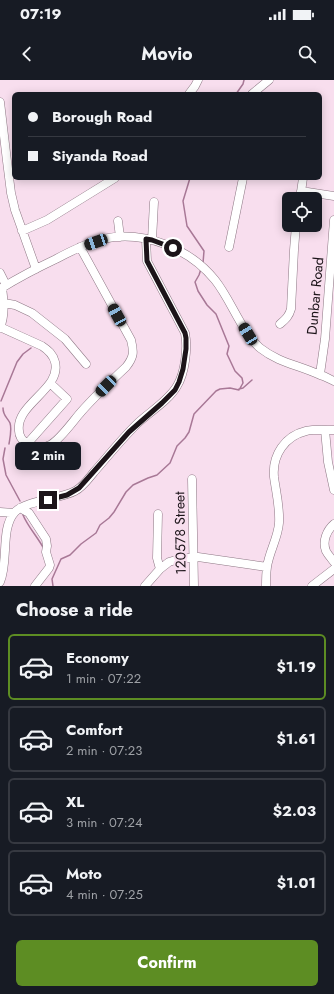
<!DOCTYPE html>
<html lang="en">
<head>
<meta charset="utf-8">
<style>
	:root { --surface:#171b24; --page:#242831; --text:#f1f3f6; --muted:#9ea1a6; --line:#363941; --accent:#5d8d23 }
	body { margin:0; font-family:Jost,sans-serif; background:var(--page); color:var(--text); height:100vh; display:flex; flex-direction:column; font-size:15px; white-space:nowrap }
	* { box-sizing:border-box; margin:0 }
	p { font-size:13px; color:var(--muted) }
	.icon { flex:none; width:22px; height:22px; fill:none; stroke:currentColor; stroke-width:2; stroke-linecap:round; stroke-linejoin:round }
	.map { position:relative; height:506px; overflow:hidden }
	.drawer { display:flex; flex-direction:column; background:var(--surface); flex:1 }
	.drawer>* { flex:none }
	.banner { position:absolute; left:12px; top:12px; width:310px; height:88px; border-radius:6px; box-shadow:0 2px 10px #0003; display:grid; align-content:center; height:88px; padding:0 16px; background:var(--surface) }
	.fabs { position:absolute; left:282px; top:112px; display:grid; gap:8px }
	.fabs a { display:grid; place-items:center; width:40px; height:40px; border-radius:6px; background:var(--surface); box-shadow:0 2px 10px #0003; font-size:20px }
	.end { position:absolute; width:18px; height:18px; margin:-9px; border:5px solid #1c1419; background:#fff; box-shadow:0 0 0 2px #fff }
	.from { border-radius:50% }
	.bubble { position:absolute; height:28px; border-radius:6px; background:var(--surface); box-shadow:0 2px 10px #0003; font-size:13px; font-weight:700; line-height:28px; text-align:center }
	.car { position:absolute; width:12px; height:24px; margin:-12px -6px; border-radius:5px; box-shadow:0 0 3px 1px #0007; background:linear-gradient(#222 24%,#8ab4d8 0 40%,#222 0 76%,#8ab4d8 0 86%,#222 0) }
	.banner b { display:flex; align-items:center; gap:14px; height:38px; font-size:15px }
	.banner b+b { border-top:1px solid var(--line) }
	.banner i { width:10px; height:10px; background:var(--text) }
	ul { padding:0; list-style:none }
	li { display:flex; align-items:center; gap:12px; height:66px; margin:0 8px 6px; padding:0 8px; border:2px solid var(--line); border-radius:6px }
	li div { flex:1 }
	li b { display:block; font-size:15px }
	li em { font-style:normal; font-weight:700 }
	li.selected { border-color:var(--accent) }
	li>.icon { width:36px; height:36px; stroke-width:1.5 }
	h2 { padding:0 16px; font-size:18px; line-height:48px }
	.button { display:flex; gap:8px; margin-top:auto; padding:8px 16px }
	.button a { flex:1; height:46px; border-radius:6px; background:var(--accent); color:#fff; font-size:16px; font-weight:700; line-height:46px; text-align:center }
	.status { display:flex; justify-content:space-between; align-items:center; height:28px; padding:0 20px; background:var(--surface); direction:ltr }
	.status svg { height:11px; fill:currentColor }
	header { display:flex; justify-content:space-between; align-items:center; height:52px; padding:0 16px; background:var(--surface); font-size:18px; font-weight:700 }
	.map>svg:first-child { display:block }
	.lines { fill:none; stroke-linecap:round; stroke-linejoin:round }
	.stream { stroke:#a87896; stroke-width:1.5 }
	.minor-casing { stroke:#8d7784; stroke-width:9 }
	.minor { stroke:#fff; stroke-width:8 }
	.route { stroke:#1c1419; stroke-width:5 }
	.labels { text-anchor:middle; stroke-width:4; stroke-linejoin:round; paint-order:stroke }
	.street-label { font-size:14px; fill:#1c1419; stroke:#f8deee }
</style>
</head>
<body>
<div class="status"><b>07:19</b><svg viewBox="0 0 49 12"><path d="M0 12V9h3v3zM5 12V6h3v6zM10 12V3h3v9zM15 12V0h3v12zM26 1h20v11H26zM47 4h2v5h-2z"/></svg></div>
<header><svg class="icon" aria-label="back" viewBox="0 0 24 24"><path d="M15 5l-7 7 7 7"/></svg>Movio<svg class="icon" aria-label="search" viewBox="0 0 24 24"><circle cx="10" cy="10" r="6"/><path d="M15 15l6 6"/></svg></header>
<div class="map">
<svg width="334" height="506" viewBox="0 0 334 506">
	<rect width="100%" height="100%" fill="#f8deee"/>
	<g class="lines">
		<path class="stream" d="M236,14L243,4L244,0
			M190,98L183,121L187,146L204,171L203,183
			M239,309L243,308L252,300
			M1,321L17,282L23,274L31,268
			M3,328C3,336 7,337 10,343C12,349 10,358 9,364
			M5,368L3,379L6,395L20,421
			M23,435C28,447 37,456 44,469
			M53,506L52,499L61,479L70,475L81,464L96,453L100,445L109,438L114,432L126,412L133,405L148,398L157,395L170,383L177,366L185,358L189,352L194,334L216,311L220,309L230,308L239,310L243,303L242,298L235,291L227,274L229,266L216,234L207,225L198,211L195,202L199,195L201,189"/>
		<g class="minor-casing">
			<path id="minor" d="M189,14L195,6L198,0
				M252,14L269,0
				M0,22L7,81L11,113L15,130L36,189
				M301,111L334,116
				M300,119L303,98
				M118,141L120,157
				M22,151L47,140L115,98
				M152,160L154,122
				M229,167L243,98
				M0,193L6,205
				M0,209C18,198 37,188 56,179C71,171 87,163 103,159C144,150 189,168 215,200C231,220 241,251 260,268C279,283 299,285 320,295C325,296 329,299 334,301
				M4,223L15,225L32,233L65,259L86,284
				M280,244C286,239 289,236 291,229L294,170L296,145
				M0,247L42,266C48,270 53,274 55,282C62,309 15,324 19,351C19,356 23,361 27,364C33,368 43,369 50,365C60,360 73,341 81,332C95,316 111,301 126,287C134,277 134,272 131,260L80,167
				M0,248C5,235 4,222 2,208
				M320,294L325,259L334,140
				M325,350L328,382L334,410
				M27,364L67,319L50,303
				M192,399L194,506
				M20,428L29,433L46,459L47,466L46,472L50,485L49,488L35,506
				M0,432L14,433
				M158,434L157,478L160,489
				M334,444C327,450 322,461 326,471C328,475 331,478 334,482
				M0,502C9,481 0,448 15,432C25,421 60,419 75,411C83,407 89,398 94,392C109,375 123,357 139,342C151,331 169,320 177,306C185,293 188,268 185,253L147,181L146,159
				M145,506L160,489L169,482L179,479L198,477L267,487
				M266,506C266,500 266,494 267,487C269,472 278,458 279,443C280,427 276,412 274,397C272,375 285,356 306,351C315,349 325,350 334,350
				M312,506L334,489"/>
		</g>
		<use href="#minor" class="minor"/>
	</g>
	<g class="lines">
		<path class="route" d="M48,420L67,415L79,408L129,352L162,323L175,310L179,302L183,289L186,269V258L185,253L147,181L146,159L152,160L173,168"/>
	</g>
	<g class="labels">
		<g class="street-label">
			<text transform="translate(315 216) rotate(-85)" y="5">Dunbar Road</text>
			<text transform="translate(180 453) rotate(-91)" y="5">120578 Street</text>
		</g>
	</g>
</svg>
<div class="fabs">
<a><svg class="icon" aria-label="locate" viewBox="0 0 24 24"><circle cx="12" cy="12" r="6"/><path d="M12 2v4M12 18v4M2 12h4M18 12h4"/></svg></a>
</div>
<i class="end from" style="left:173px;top:168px"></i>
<i class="end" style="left:48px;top:420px"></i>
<div class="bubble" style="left:15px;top:362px;width:66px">2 min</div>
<i class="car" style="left:96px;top:162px;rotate:251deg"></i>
<i class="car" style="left:117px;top:235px;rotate:331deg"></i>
<i class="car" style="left:248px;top:254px;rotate:329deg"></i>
<i class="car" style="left:106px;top:306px;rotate:224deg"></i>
<div class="banner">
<b><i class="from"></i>Borough Road</b>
<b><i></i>Siyanda Road</b>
</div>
</div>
<section class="drawer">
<h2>Choose a ride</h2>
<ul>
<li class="selected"><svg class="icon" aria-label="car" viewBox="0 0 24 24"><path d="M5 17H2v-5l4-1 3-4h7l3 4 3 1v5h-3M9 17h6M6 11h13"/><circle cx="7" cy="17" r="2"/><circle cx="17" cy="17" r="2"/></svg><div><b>Economy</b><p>1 min · 07:22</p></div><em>$1.19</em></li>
<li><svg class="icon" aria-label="car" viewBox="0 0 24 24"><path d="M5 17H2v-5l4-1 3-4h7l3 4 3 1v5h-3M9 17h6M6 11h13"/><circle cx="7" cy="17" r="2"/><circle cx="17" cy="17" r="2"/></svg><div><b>Comfort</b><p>2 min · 07:23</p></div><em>$1.61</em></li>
<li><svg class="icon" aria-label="car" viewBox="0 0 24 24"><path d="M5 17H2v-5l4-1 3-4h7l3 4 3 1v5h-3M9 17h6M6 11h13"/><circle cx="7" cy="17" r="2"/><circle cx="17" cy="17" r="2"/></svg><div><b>XL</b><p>3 min · 07:24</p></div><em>$2.03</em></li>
<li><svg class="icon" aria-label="car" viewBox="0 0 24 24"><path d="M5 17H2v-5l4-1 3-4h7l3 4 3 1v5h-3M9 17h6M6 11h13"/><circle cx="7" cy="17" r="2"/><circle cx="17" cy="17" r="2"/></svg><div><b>Moto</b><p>4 min · 07:25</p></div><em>$1.01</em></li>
</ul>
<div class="button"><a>Confirm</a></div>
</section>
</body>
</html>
